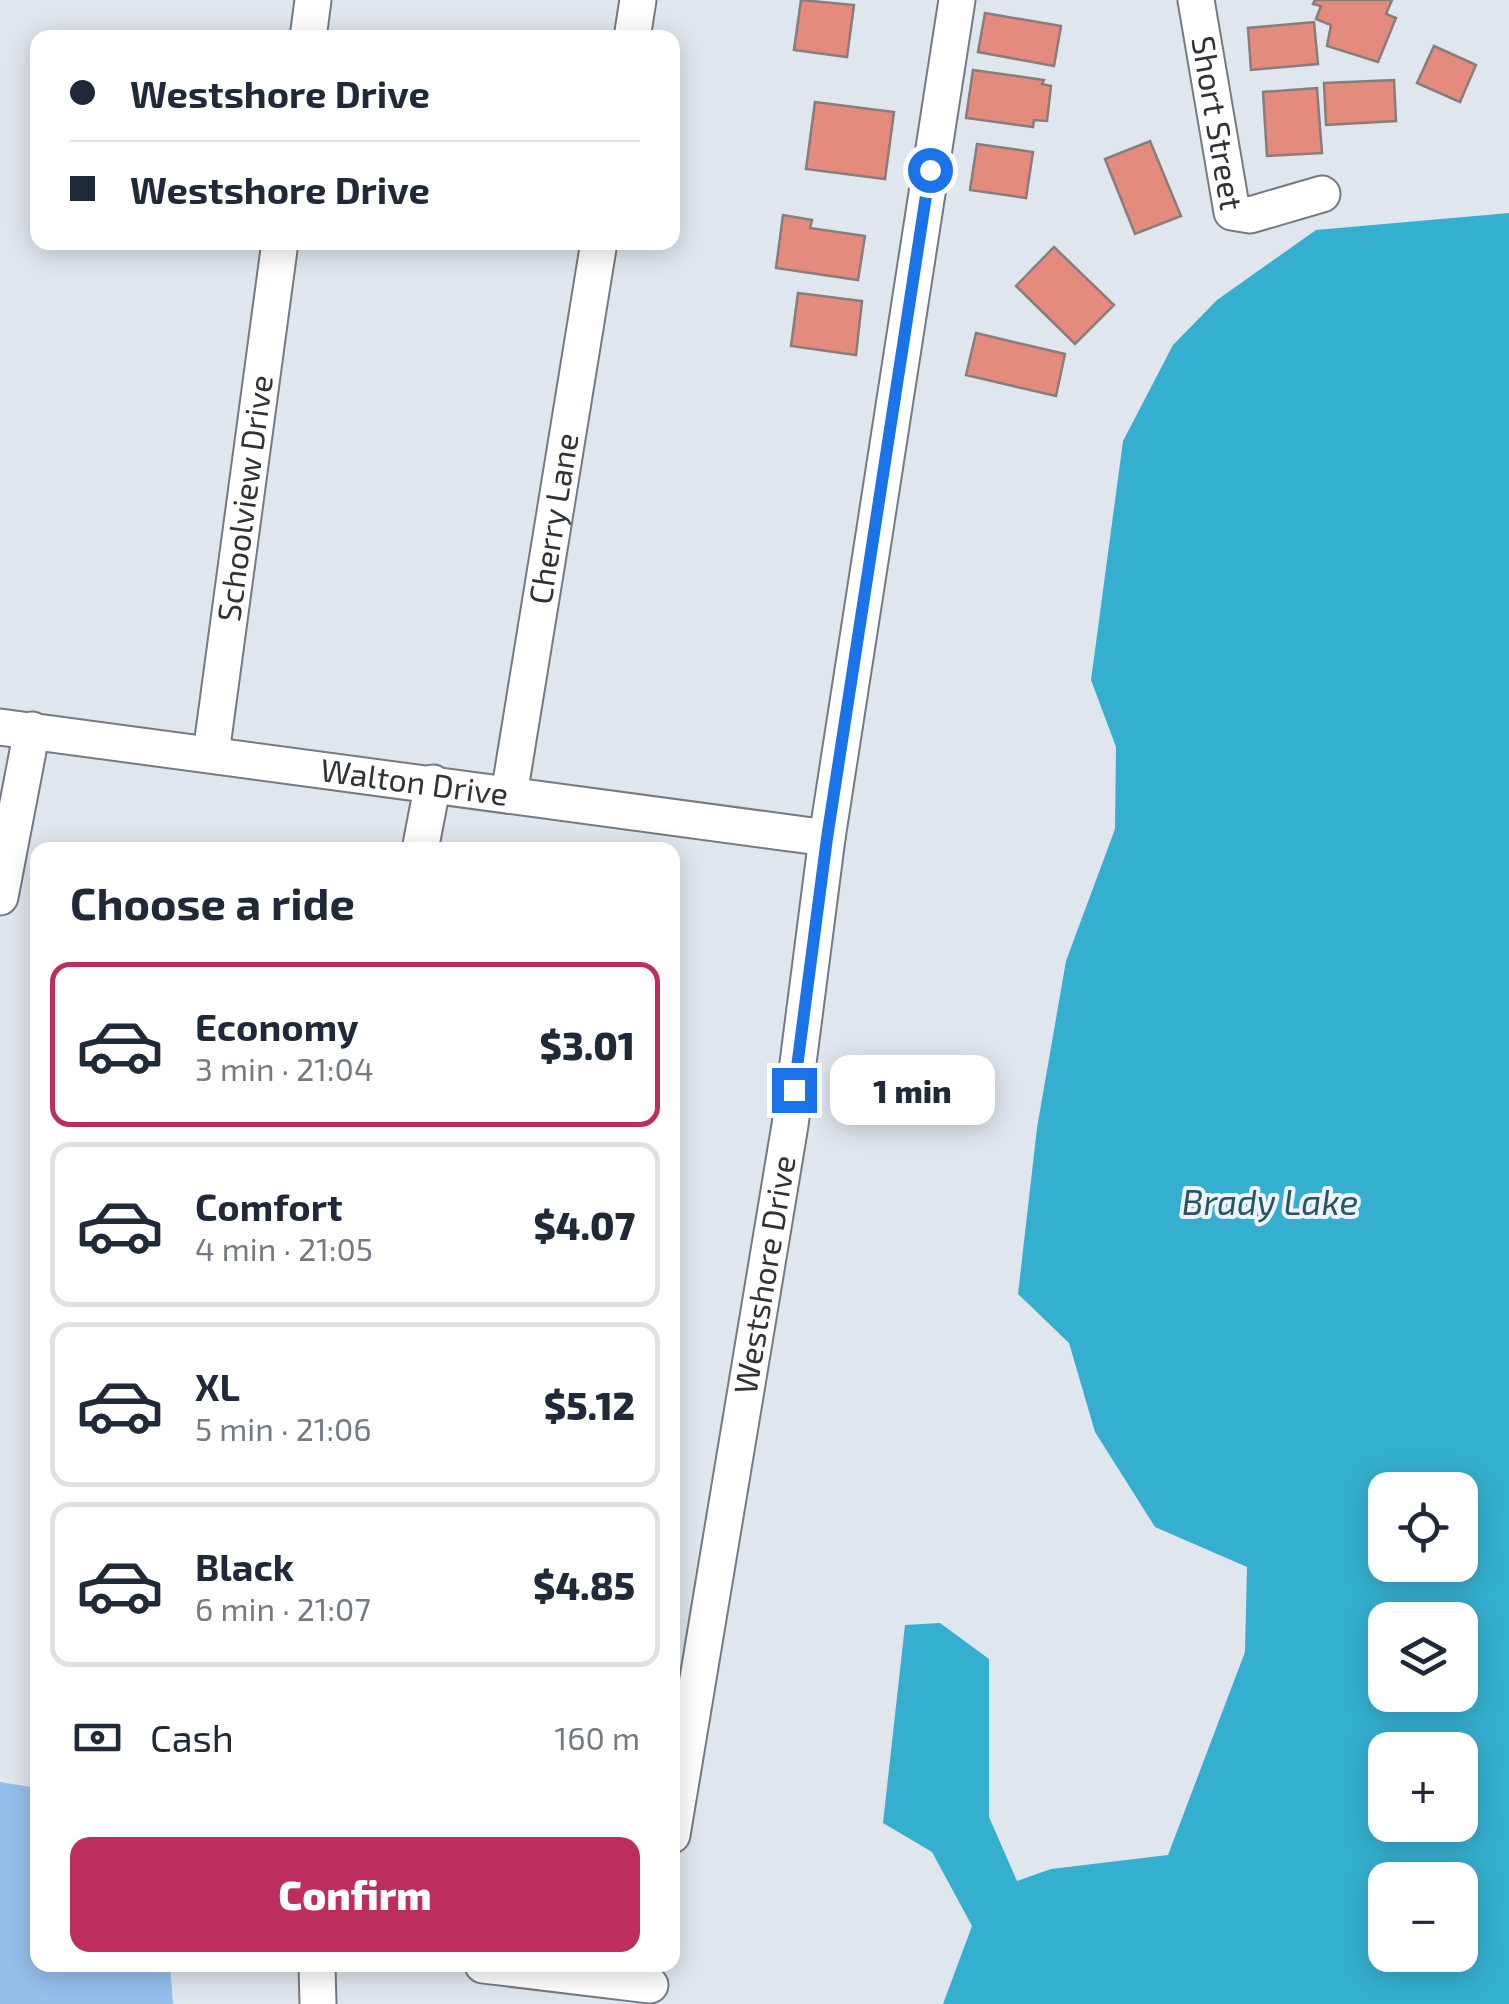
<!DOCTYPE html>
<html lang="en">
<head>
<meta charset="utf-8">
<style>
	:root { --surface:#fff; --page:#f2f2f3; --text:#1f2937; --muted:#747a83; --line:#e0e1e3; --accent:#bc2e5e }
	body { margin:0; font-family:"Exo 2",sans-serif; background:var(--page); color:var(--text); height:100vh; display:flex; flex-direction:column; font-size:38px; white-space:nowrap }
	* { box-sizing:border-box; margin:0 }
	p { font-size:32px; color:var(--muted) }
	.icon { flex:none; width:55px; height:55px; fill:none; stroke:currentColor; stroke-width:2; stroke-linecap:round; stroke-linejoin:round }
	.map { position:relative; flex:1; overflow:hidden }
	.sheet { position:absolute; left:30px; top:842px; width:650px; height:1130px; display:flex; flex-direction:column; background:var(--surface); border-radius:20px; box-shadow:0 5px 25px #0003 }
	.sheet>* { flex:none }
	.guide { position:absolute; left:30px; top:30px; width:650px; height:220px; border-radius:20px; box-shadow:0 5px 25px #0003; display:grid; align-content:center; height:220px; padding:0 40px; background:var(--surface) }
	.buttons { position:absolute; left:1368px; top:1472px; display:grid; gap:20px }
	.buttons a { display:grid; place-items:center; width:110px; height:110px; border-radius:20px; background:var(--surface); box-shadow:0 5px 25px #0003; font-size:50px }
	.end { position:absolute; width:45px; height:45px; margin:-22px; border:12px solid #1a73e8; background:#fff; box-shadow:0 0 0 5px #fff }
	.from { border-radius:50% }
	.bubble { position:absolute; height:70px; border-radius:20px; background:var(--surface); box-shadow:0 5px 25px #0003; font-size:32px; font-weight:800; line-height:70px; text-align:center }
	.guide b { display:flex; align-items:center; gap:35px; height:95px; font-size:38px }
	.guide b+b { border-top:2px solid var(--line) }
	.guide i { width:25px; height:25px; background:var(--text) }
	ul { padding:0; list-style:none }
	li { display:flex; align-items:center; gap:30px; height:165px; margin:0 20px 15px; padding:0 20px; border:5px solid var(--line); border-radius:20px }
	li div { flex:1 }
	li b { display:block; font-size:38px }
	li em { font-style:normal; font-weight:800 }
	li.active { border-color:var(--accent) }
	li>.icon { width:90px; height:90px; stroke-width:1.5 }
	h2 { padding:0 40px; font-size:45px; line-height:120px }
	.pay { display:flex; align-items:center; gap:25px; height:110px; padding:0 40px; font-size:38px }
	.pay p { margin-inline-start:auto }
	.primary-button { display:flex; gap:20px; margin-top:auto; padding:20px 40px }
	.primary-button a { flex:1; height:115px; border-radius:20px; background:var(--accent); color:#fff; font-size:40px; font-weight:800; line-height:115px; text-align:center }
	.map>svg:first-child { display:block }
	.green { fill:#95bfec }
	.water { fill:#35afcf; fill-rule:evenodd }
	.building { fill:#e58b7d; stroke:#877d7c; stroke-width:2.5 }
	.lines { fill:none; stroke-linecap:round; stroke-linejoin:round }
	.minor-casing { stroke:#747a80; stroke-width:39 }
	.minor { stroke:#fff; stroke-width:35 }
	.route { stroke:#1a73e8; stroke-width:12 }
	.labels { text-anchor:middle; stroke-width:8; stroke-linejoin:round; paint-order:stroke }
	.street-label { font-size:32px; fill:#303235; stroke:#edf4fb }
	.water-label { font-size:35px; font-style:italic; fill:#265664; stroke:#edf4fb }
</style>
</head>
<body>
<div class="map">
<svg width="1509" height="2004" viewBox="0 0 1509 2004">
	<rect width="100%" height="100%" fill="#e0e6ee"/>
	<path class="green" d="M0,1782L37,1788L38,1965H170L173,2004H0Z"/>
	<path class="water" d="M1509,213V2004H943L972,1926L932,1852L883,1823L905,1625L940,1623L989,1659V1817L1017,1881L1051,1869L1168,1855L1245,1652L1247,1567L1155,1527L1095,1432L1069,1343L1018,1294L1037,1128L1066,961L1115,829L1116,747L1091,680L1123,441L1173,345L1217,300L1316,230ZM1385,1490H1460V1565H1385ZM1385,1620H1460V1695H1385ZM1385,1750H1460V1825H1385ZM1385,1880H1460V1955H1385Z"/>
	<path class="building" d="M801,0L854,5L847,57L794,50Z
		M1315,0H1392L1386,14L1396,18L1378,62L1327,46L1331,25L1316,19L1321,6L1313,4Z
		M985,13L1061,26L1054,66L978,52Z
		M1314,22L1318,64L1251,70L1248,28Z
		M1434,46L1476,65L1460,102L1417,83Z
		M973,70L1044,80L1042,84L1051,86L1047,121L1034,120L1033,127L966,118Z
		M1394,80L1396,121L1326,125L1324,83Z
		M1317,88L1322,153L1267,156L1263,92Z
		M815,102L894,112L885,179L806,169Z
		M1150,141L1181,216L1135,234L1105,159Z
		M977,144L1033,152L1026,198L970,190Z
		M783,215L812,220L810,228L865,236L858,280L776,268Z
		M1054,247L1114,305L1075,344L1016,286Z
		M798,293L862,301L856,355L791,346Z
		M976,333L1065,354L1056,396L966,375Z"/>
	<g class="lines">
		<g class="minor-casing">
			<g id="minor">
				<path id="s1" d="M1196,0L1232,212L1250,215L1322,194"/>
				<path d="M308,38L313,0"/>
				<path d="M632,38L638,0"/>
				<path id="s2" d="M0,727L827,838"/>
				<path id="s3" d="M211,754L280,242"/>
				<path id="s4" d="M509,795L599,242"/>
				<path d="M420,850L433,783"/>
				<path d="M0,897L32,730"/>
				<path id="s5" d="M672,1835L790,1125L827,838L957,0"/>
				<path d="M317,1965L318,2004"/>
				<path d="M483,1965L650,1985"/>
			</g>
		</g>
		<use href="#minor" class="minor"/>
	</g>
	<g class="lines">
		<path class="route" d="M794,1090L827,838L930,170"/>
	</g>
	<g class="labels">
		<g class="street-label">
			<text dy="11" stroke="none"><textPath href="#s1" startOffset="125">Short Street</textPath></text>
			<text dy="11" stroke="none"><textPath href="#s3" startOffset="258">Schoolview Drive</textPath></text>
			<text dy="11" stroke="none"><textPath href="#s4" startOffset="280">Cherry Lane</textPath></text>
			<text dy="11" stroke="none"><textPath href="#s2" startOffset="418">Walton Drive</textPath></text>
			<text dy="11" stroke="none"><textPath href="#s5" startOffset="568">Westshore Drive</textPath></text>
		</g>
		<g class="water-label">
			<text x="1270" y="1215">Brady Lake</text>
		</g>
	</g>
</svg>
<div class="buttons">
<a><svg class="icon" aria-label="locate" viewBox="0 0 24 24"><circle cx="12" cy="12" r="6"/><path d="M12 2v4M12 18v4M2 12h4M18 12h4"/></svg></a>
<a><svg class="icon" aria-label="layers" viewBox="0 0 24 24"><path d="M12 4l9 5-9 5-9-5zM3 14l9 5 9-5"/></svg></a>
<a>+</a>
<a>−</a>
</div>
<i class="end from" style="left:930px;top:170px"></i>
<i class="end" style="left:794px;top:1090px"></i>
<div class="bubble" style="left:830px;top:1055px;width:165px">1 min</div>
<div class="guide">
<b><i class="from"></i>Westshore Drive</b>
<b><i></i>Westshore Drive</b>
</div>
<section class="sheet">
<h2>Choose a ride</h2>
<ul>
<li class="active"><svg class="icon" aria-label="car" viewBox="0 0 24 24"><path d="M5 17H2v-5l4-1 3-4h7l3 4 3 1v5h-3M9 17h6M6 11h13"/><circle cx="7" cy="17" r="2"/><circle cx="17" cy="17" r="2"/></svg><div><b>Economy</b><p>3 min · 21:04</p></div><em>$3.01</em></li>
<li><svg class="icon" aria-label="car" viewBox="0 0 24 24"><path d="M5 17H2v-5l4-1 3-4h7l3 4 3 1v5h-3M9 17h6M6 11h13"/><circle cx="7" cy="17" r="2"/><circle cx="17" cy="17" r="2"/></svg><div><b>Comfort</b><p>4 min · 21:05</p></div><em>$4.07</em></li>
<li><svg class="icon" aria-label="car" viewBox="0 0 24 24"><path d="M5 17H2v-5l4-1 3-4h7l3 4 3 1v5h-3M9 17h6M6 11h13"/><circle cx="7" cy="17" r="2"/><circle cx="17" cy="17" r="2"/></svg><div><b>XL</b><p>5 min · 21:06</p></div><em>$5.12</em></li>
<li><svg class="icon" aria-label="car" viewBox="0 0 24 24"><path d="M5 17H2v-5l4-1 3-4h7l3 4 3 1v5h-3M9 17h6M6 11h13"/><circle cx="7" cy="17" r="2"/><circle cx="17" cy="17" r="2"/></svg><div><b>Black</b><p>6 min · 21:07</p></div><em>$4.85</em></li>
</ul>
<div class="pay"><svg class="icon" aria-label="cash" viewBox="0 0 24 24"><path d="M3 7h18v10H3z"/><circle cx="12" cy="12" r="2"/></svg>Cash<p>160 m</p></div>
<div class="primary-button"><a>Confirm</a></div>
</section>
</div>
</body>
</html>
